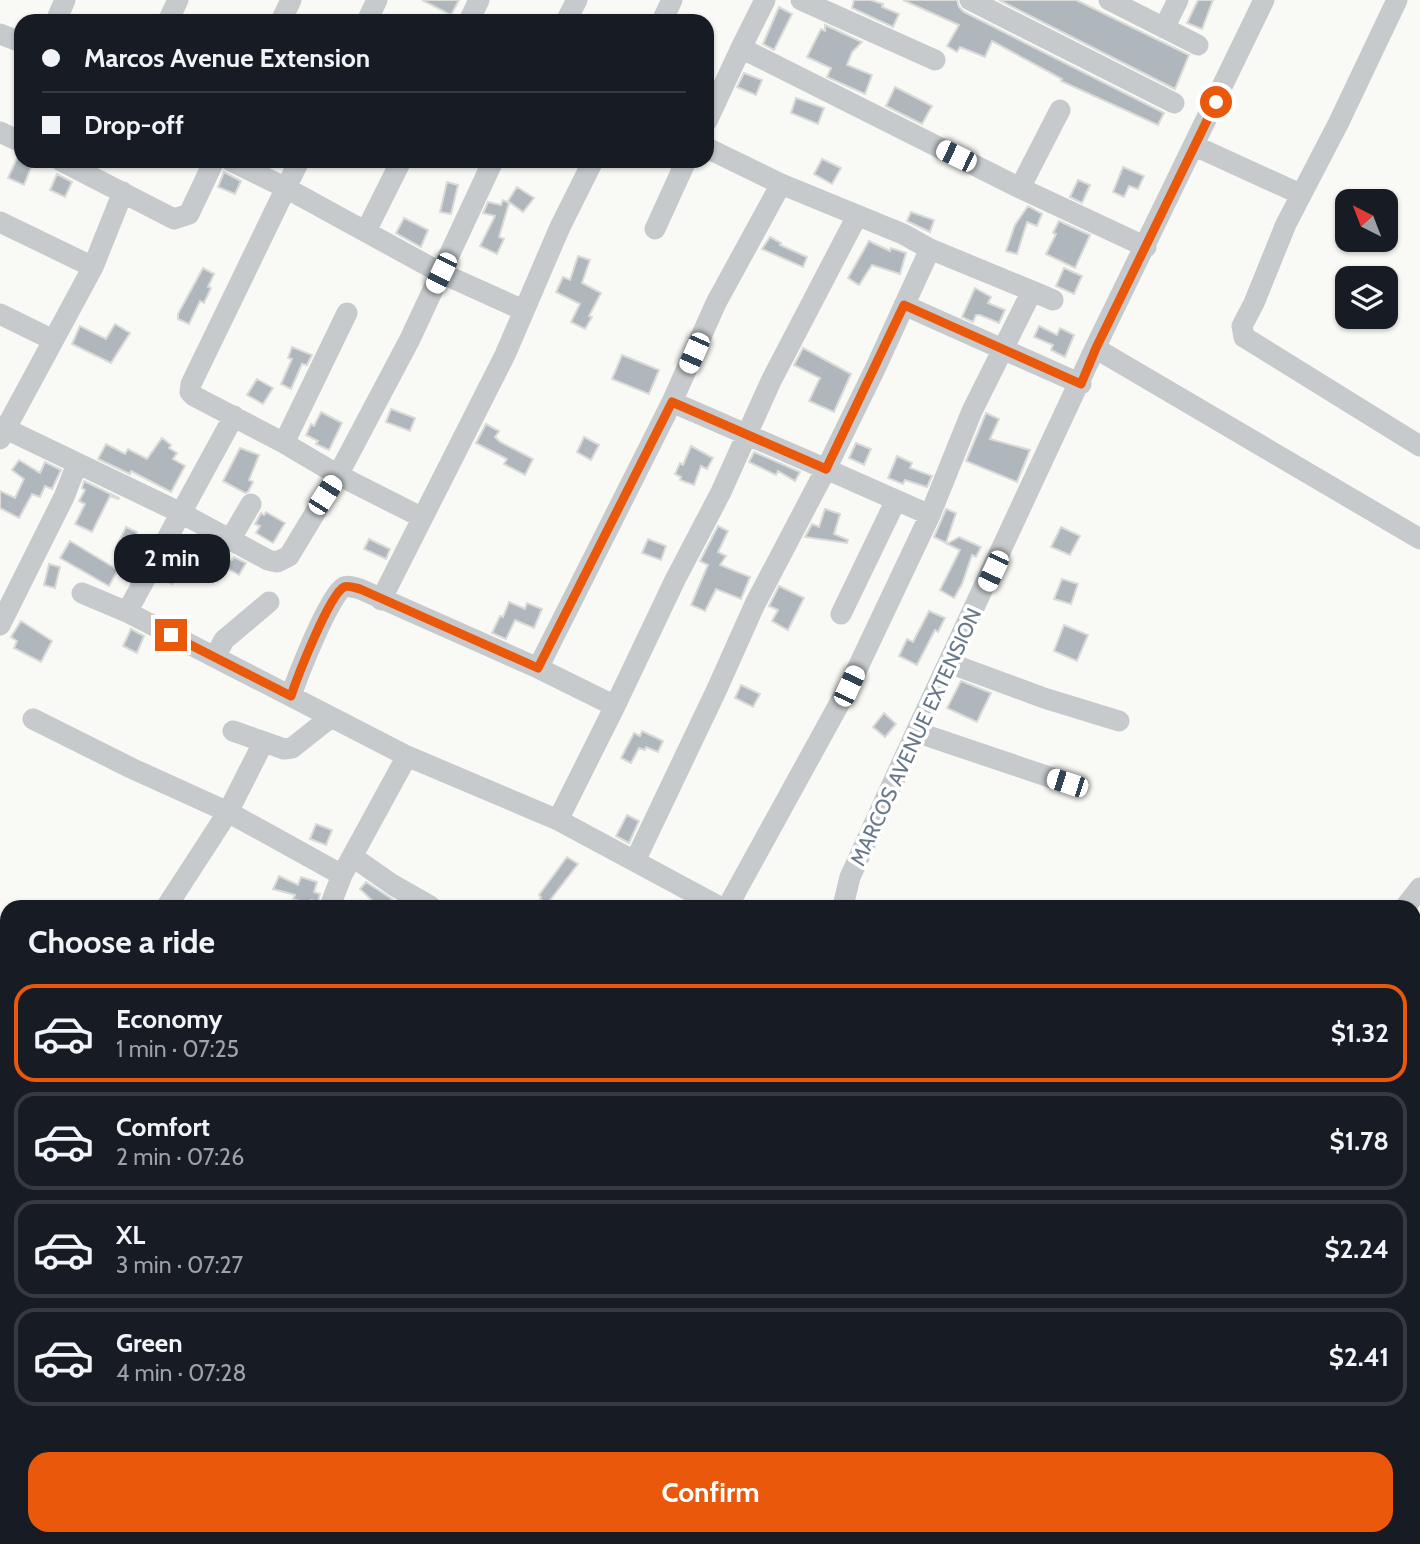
<!DOCTYPE html>
<html lang="en">
<head>
<meta charset="utf-8">
<style>
	:root { --surface:#171b24; --page:#242831; --text:#f1f3f6; --muted:#9ea1a6; --line:#363941; --accent:#ea580c }
	body { margin:0; font-family:Cabin,sans-serif; background:var(--page); color:var(--text); height:100vh; display:flex; flex-direction:column; font-size:26px; white-space:nowrap }
	* { box-sizing:border-box; margin:0 }
	p { font-size:23px; color:var(--muted) }
	.icon { flex:none; width:38px; height:38px; fill:none; stroke:currentColor; stroke-width:2; stroke-linecap:round; stroke-linejoin:round }
	.map { position:relative; flex:1; overflow:hidden }
	.details { position:absolute; left:0px; top:900px; width:1421px; height:646px; display:flex; flex-direction:column; background:var(--surface); border-radius:21px 21px 0 0; box-shadow:0 2px 5px #0004 }
	.details>* { flex:none }
	.guide { position:absolute; left:14px; top:14px; width:700px; height:154px; border-radius:21px; box-shadow:0 2px 5px #0004; display:grid; align-content:center; height:154px; padding:0 28px; background:var(--surface) }
	.needle { width:46px; rotate:318deg }
	.buttons { position:absolute; left:1335px; top:189px; display:grid; gap:14px }
	.buttons a { display:grid; place-items:center; width:63px; height:63px; border-radius:14px; background:var(--surface); box-shadow:0 2px 5px #0004; font-size:35px }
	.end { position:absolute; width:32px; height:32px; margin:-16px; border:9px solid #ea580c; background:#fff; box-shadow:0 0 0 4px #fff }
	.from { border-radius:50% }
	.bubble { position:absolute; height:49px; border-radius:21px; background:var(--surface); box-shadow:0 2px 5px #0004; font-size:23px; font-weight:800; line-height:49px; text-align:center }
	.car { position:absolute; width:21px; height:42px; margin:-21px -10px; border-radius:9px; box-shadow:0 0 5px 2px #0007; background:linear-gradient(#fff 24%,#345 0 40%,#fff 0 76%,#345 0 86%,#fff 0) }
	.guide b { display:flex; align-items:center; gap:24px; height:66px; font-size:26px }
	.guide b+b { border-top:2px solid var(--line) }
	.guide i { width:18px; height:18px; background:var(--text) }
	ul { padding:0; list-style:none }
	li { display:flex; align-items:center; gap:21px; height:98px; margin:0 14px 10px; padding:0 14px; border:4px solid var(--line); border-radius:21px }
	li div { flex:1 }
	li b { display:block; font-size:26px }
	li em { font-style:normal; font-weight:800 }
	li.current { border-color:var(--accent) }
	li>.icon { width:63px; height:63px; stroke-width:1.5 }
	h2 { padding:0 28px; font-size:32px; line-height:84px }
	.cta { display:flex; gap:14px; margin-top:auto; padding:14px 28px }
	.cta a { flex:1; height:80px; border-radius:21px; background:var(--accent); color:#fff; font-size:28px; font-weight:800; line-height:80px; text-align:center }
	.map>svg:first-child { display:block }
	.lines { fill:none; stroke-linecap:round; stroke-linejoin:round }
	.river { stroke:#c1cbd0; stroke-width:26 }
	.building { fill:#afb7bd; stroke:#dadad8; stroke-width:2 }
	.minor { stroke:#c6cacd; stroke-width:21 }
	.route { stroke:#ea580c; stroke-width:9 }
	.labels { text-anchor:middle; stroke-width:7; stroke-linejoin:round; paint-order:stroke }
	.street-label { font-size:21px; fill:#677888; stroke:#fff }
</style>
</head>
<body>
<div class="map">
<svg width="1420" height="1544" viewBox="0 0 1420 1544">
	<rect width="100%" height="100%" fill="#f9f9f6"/>
	<g class="lines">
		<path class="river" d="M1414,1222L1420,1221
			M769,1538L783,1544
			M683,1544L695,1538
			M813,1544L824,1538"/>
	</g>
	<path class="building" d="M422,0H459L451,15Z
		M854,0H870L883,4L882,7L899,14L893,27L852,8Z
		M903,0H957L959,7L964,12L1164,113L1158,125L1061,81L1062,79L992,41L985,57L960,47L957,52L947,46L959,25Z
		M999,0H1076L1189,55L1175,89Z
		M1198,0H1213L1202,29L1187,23Z
		M779,7L792,14L774,50L763,44Z
		M825,25L862,42L852,52L847,65L872,75L865,94L827,77L831,68L807,57L821,29L825,31Z
		M744,73L762,80L756,95L737,87Z
		M895,87L932,106L922,124L886,106Z
		M796,98L824,108L818,124L791,113Z
		M18,156L21,157V161L33,162L24,185L8,178Z
		M822,159L841,168L832,184L814,174Z
		M1123,167L1144,176L1138,189L1129,186L1124,197L1113,192Z
		M224,172L241,181L235,194L218,187Z
		M57,174L72,182L65,197L50,190Z
		M1078,180L1090,185L1082,203L1070,197Z
		M447,182L458,185L451,214L440,212Z
		M517,187L534,198L523,212L508,201Z
		M503,200L509,203L499,237L504,239L497,254L480,246L495,216L483,213L488,202L501,205Z
		M1028,206L1042,214L1037,226L1027,222L1017,254L1006,251L1015,225Z
		M911,212L934,220L930,232L907,221Z
		M404,218L428,230L421,247L396,233Z
		M1059,221L1090,235L1075,268L1046,254L1056,234L1053,233Z
		M770,237L781,243L780,245L807,257L803,267L762,249Z
		M869,241L890,251L891,248L906,253L900,274L872,265L859,285L848,278Z
		M578,256L590,260L582,283L601,293L589,316L592,317L585,329L571,322L580,304L556,292L563,277L570,280Z
		M203,268L214,274L208,287L211,288L204,303L200,301L189,324L178,319V314Z
		M1064,268L1082,276L1074,294L1056,286Z
		M975,288L991,297L988,303L1005,310L999,323L980,315H976L973,322L962,317Z
		M115,324L130,333L111,363L72,344L80,326L106,339Z
		M1039,326L1057,335L1060,328L1074,335L1065,357L1051,350L1053,345L1034,337Z
		M292,347L312,355L307,365L302,364L291,389L281,384L292,359L288,358Z
		M803,348L851,374L834,412L809,401L820,378L794,365Z
		M622,355L659,370L649,394L612,379Z
		M257,379L273,388L263,404L247,395Z
		M391,409L415,418L410,431L386,422Z
		M321,412L342,423L329,450L316,444L318,441L306,435L311,424L314,426Z
		M986,413L999,419L990,439L1030,450L1017,482L966,461Z
		M486,424L499,431L495,437L500,442L533,459L525,475L504,464L507,459L476,443Z
		M584,437L599,445L591,460L577,452Z
		M162,438L171,445L169,448L177,453L173,459L185,466L171,492L131,471L130,474L98,459L106,444L125,454L128,449L147,459Z
		M856,443L871,449L864,465L849,458Z
		M691,446L713,458L707,469L701,466L694,485L680,480L681,477L675,474L680,463L683,465Z
		M240,448L259,455L249,480L253,482L248,492L245,493L223,481Z
		M754,452L800,472L795,481L778,471L776,475L749,462Z
		M897,456L912,463L910,468L932,476L927,487L905,480L903,484L888,478Z
		M19,460L40,473L45,462L61,470L52,489L45,486L40,497L32,494L19,518L0,508V491L15,498L24,479L12,470Z
		M84,481L119,498L118,499L110,496L92,532L75,524L85,504L79,501L85,490L82,488Z
		M825,509L840,514L834,534L848,540L847,543L805,537L812,524L819,527Z
		M946,509L956,513L946,543L934,537Z
		M266,512L285,523L273,543L256,533L260,526L255,524L261,513L264,515Z
		M718,526L728,531L718,552L726,556L720,565L750,577L741,599L716,589L705,611L691,605L708,565L700,561Z
		M126,527L137,532L129,550L117,545Z
		M1061,527L1080,536L1070,555L1051,547Z
		M183,537L202,543L203,540L215,546L213,553L232,560L234,557L246,563L239,575L214,561L212,565L188,557L172,584L161,578Z
		M959,537L981,547L976,557L972,555L962,584L954,598L940,590L960,550L947,544Z
		M369,539L390,549L386,559L364,549Z
		M648,539L666,546L661,560L642,553Z
		M70,541L118,570L109,586L60,558Z
		M49,564L60,567L55,588L44,585Z
		M1062,579L1078,584L1071,604L1054,599Z
		M779,586L804,598L788,630L772,621L778,610L769,606Z
		M509,602L525,609L527,603L542,609L534,628L515,620L506,639L492,633L500,616L503,617Z
		M929,611L945,618L938,632L935,630L917,665L899,656L907,639L913,642Z
		M21,621L52,641L41,662L14,648L17,641L11,637Z
		M1064,625L1088,635L1077,661L1054,651Z
		M131,629L144,636L137,653L123,646Z
		M961,681L991,693L977,722L947,708Z
		M741,685L760,694L753,707L735,698Z
		M884,713L896,724L885,737L873,727Z
		M642,731L663,741L658,752L646,747L645,750L639,748L631,763L621,758L634,733L640,736Z
		M627,815L639,821L629,843L616,836Z
		M316,824L332,830L326,845L310,839Z
		M567,857L578,864L547,904L540,899L541,897L539,895Z
		M279,876L298,885L301,877L317,882L314,892L320,894L318,902L311,900L310,904L293,899L295,895L273,889Z
		M366,882L392,899L386,906H378L360,889Z"/>
	<g class="lines">
		<path class="minor" d="M765,0L741,48L1020,188L1146,247
			M801,0L935,60
			M970,0L1174,103
			M1109,0L1198,45
			M1397,0L1338,124L1286,224L1254,303L1242,326L1244,337L1420,446
			M56,21L65,0
			M168,21L178,0
			M281,21L291,0
			M367,21L377,0
			M469,21L479,0
			M566,21L577,0
			M662,21L672,0
			M1164,28L1178,0
			M0,34L21,42
			M707,121L741,48
			M0,132L21,142
			M1195,146L1300,194
			M707,148L781,184L903,234L930,249L875,369L826,469L930,515L972,411L1032,291L930,249
			M61,161L174,219L189,214L214,161
			M231,161L286,188L441,273L523,310
			M299,161L191,384L190,392L194,396L284,443L338,475L421,517
			M1020,188L1060,110
			M0,222L93,267
			M655,229L686,161
			M366,231L401,161
			M1032,291L1053,300
			M904,305L1081,384
			M0,314L53,340
			M1095,348L1420,539
			M0,426L181,513L234,416
			M0,439L93,267L123,192
			M284,443L347,313
			M230,540L251,504
			M82,593L127,612L407,756L342,875L330,906
			M381,600L505,355L560,227L593,161
			M127,612L181,513L268,560L277,562L289,556L338,475L410,339L493,161
			M841,614L896,500
			M0,625L64,497L77,464
			M215,657L224,640L269,602
			M949,663L1044,698L1119,721
			M291,696C297,678 329,595 344,587C348,585 355,588 360,589L538,668
			M615,706L675,580L721,492L771,381L857,216
			M33,719L131,768L228,812L263,743
			M233,731L284,749L292,748L331,717
			M916,732L1067,783
			M407,756L558,820L718,906
			M558,820L615,706L538,668L672,402L716,303L781,184
			M353,857L393,885L430,906
			M635,861L717,689L755,604L826,469L672,402
			M167,906L228,812L342,875
			M728,906L849,686L930,515
			M843,906L850,877L916,732L1095,348L1264,0
			M1406,906L1420,888
			M1414,1255L1420,1259
			M0,1266L7,1268
			M0,1366L7,1367
			M1414,1449L1420,1445
			M1414,1482L1420,1465
			M0,1493L7,1485
			M1305,1544L1307,1538"/>
	</g>
	<g class="lines">
		<path class="route" d="M171,635L291,696C297,678 329,595 344,587C348,585 355,588 360,589L538,668L672,402L826,469L904,305L1081,384L1096,348L1216,102"/>
	</g>
	<g class="labels">
		<g class="street-label">
			<text transform="translate(916 737) rotate(-65)" y="7">MARCOS AVENUE EXTENSION</text>
		</g>
	</g>
</svg>
<div class="buttons">
<a><svg class="needle" viewBox="-14 -14 28 28"><path d="M0-13l5 13h-10z" fill="#e53935"/><path d="M0 13l5-13h-10z" fill="#9ea1a6"/></svg></a>
<a><svg class="icon" aria-label="layers" viewBox="0 0 24 24"><path d="M12 4l9 5-9 5-9-5zM3 14l9 5 9-5"/></svg></a>
</div>
<i class="end from" style="left:1216px;top:102px"></i>
<i class="end" style="left:171px;top:635px"></i>
<div class="bubble" style="left:114px;top:534px;width:116px">2 min</div>
<i class="car" style="left:956px;top:156px;rotate:296deg"></i>
<i class="car" style="left:441px;top:273px;rotate:206deg"></i>
<i class="car" style="left:694px;top:353px;rotate:204deg"></i>
<i class="car" style="left:325px;top:495px;rotate:33deg"></i>
<i class="car" style="left:993px;top:571px;rotate:205deg"></i>
<i class="car" style="left:849px;top:686px;rotate:25deg"></i>
<i class="car" style="left:1067px;top:783px;rotate:288deg"></i>
<div class="guide">
<b><i class="from"></i>Marcos Avenue Extension</b>
<b><i></i>Drop-off</b>
</div>
<section class="details">
<h2>Choose a ride</h2>
<ul>
<li class="current"><svg class="icon" aria-label="car" viewBox="0 0 24 24"><path d="M5 17H2v-5l4-1 3-4h7l3 4 3 1v5h-3M9 17h6M6 11h13"/><circle cx="7" cy="17" r="2"/><circle cx="17" cy="17" r="2"/></svg><div><b>Economy</b><p>1 min · 07:25</p></div><em>$1.32</em></li>
<li><svg class="icon" aria-label="car" viewBox="0 0 24 24"><path d="M5 17H2v-5l4-1 3-4h7l3 4 3 1v5h-3M9 17h6M6 11h13"/><circle cx="7" cy="17" r="2"/><circle cx="17" cy="17" r="2"/></svg><div><b>Comfort</b><p>2 min · 07:26</p></div><em>$1.78</em></li>
<li><svg class="icon" aria-label="car" viewBox="0 0 24 24"><path d="M5 17H2v-5l4-1 3-4h7l3 4 3 1v5h-3M9 17h6M6 11h13"/><circle cx="7" cy="17" r="2"/><circle cx="17" cy="17" r="2"/></svg><div><b>XL</b><p>3 min · 07:27</p></div><em>$2.24</em></li>
<li><svg class="icon" aria-label="car" viewBox="0 0 24 24"><path d="M5 17H2v-5l4-1 3-4h7l3 4 3 1v5h-3M9 17h6M6 11h13"/><circle cx="7" cy="17" r="2"/><circle cx="17" cy="17" r="2"/></svg><div><b>Green</b><p>4 min · 07:28</p></div><em>$2.41</em></li>
</ul>
<div class="cta"><a>Confirm</a></div>
</section>
</div>
</body>
</html>
